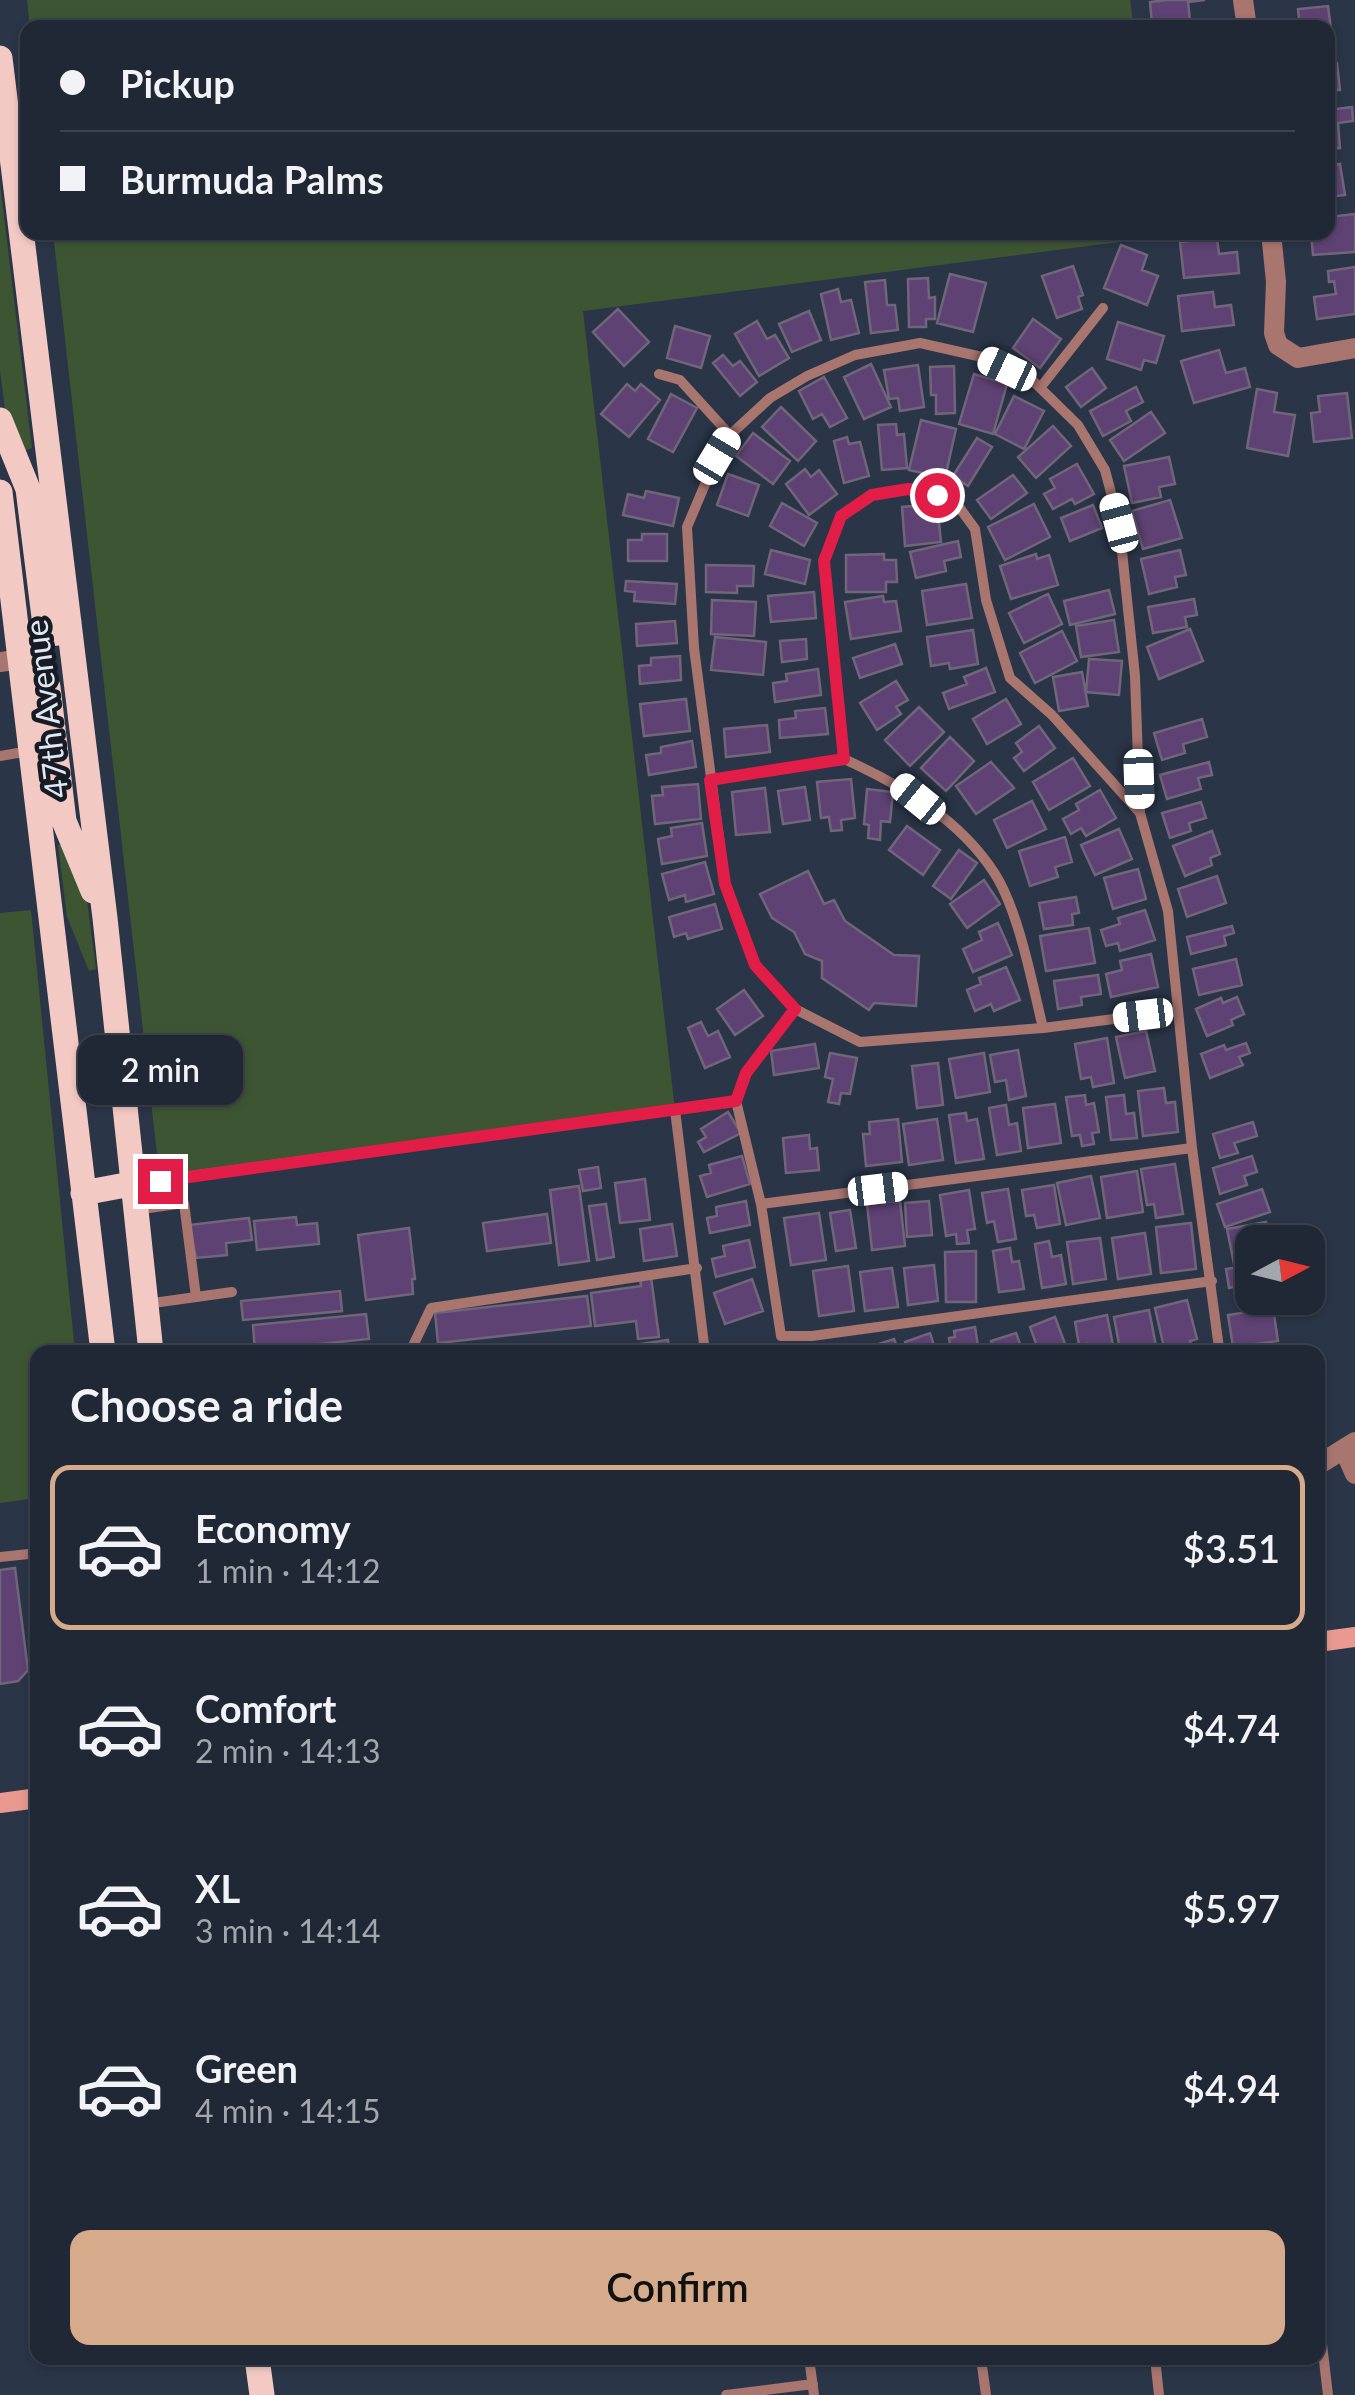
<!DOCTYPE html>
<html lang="en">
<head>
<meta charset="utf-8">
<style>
	:root { --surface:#202835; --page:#28303d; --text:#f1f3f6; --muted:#a2a6ad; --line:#3d4450; --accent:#d6ab8b }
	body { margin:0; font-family:Lato,sans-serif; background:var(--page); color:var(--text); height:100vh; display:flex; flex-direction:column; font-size:38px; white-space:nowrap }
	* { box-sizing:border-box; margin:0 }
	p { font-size:32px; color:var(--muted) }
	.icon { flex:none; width:55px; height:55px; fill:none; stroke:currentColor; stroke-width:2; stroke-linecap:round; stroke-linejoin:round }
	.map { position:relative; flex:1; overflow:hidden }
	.panel { position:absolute; left:30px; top:1345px; width:1295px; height:1020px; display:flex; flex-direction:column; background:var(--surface); border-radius:20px; box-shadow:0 2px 8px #0004,0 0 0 2px var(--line) }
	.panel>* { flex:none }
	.hud { position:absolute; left:20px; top:20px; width:1315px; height:220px; border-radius:20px; box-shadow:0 2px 8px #0004,0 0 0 2px var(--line); display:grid; align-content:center; height:220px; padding:0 40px; background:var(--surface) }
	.needle { width:65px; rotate:83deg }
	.fabs { position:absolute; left:1235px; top:1225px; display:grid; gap:20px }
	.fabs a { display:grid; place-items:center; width:90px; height:90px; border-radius:20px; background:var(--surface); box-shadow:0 2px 8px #0004,0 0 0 2px var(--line); font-size:50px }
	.end { position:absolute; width:45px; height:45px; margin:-22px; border:12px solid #e11d48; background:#fff; box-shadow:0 0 0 5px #fff }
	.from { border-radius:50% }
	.bubble { position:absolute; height:70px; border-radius:20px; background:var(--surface); box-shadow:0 2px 8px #0004,0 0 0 2px var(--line); font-size:32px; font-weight:600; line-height:70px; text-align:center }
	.car { position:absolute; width:30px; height:60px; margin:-30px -15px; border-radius:12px; box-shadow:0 0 8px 2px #0007; background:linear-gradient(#fff 24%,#345 0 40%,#fff 0 76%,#345 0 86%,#fff 0) }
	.hud b { display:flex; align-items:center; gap:35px; height:95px; font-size:38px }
	.hud b+b { border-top:2px solid var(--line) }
	.hud i { width:25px; height:25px; background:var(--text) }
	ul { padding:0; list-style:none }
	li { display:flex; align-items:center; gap:30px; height:165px; margin:0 20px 15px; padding:0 20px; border:5px solid transparent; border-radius:20px }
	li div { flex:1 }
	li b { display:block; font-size:38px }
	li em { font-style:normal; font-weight:600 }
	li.current { border-color:var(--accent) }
	li>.icon { width:90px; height:90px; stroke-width:1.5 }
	h2 { padding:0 40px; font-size:45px; line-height:120px }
	.action { display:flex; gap:20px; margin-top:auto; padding:20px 40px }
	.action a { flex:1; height:115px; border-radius:20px; background:var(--accent); color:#111; font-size:40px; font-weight:600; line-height:115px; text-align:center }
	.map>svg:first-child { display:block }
	.green { fill:#3e5533 }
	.building { fill:#5e4273; stroke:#71657a; stroke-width:2.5 }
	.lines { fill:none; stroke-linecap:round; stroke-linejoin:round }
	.lane { stroke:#a8756f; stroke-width:10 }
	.street { stroke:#a8756f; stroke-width:20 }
	.secondary { stroke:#e9998f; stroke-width:20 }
	.primary { stroke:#f3c9c3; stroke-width:25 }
	.route { stroke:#e11d48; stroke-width:12 }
	.labels { text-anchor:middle; stroke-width:9; stroke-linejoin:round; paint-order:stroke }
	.street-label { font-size:32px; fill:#e1e8f4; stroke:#171c24 }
</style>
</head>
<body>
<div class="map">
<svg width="1355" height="2395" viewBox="0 0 1355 2395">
	<rect width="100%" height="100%" fill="#2a3547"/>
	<path class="green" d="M27,0H1130L1134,27L30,28Z
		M0,183L32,448L22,452L5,410L0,370Z
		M1158,232L1159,237L583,311L675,1110L160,1181L53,233Z
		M65,844L87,900L96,969L89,971L67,917L58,845Z
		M31,910L75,1352H38L37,1498L0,1503V913Z"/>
	<path class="building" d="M1167,0H1205L1188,2L1190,21L1152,24L1150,2Z
		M1328,6L1333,44H1328V28H1285L1284,22L1299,20L1298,9Z
		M1337,63L1340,90H1334L1335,102L1328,103V64Z
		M1352,107L1353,121L1338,123L1340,148L1328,149V110Z
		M1340,164L1345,195L1328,197V203V166Z
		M1355,214V252L1313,255L1311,235L1328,232V217Z
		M1217,238L1219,254L1237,252L1239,273L1184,278L1180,242Z
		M1121,245L1147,255L1142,270L1158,276L1147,305L1104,288Z
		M1073,266L1083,295L1078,297L1082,309L1057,318L1042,276Z
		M1355,267V314L1317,319L1314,297L1336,294L1334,281L1329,282L1328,271Z
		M950,274L986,283L973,332L937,323Z
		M928,278L929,298L935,297V319H926V327H909L908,279Z
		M885,280L887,305H895L898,330L871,333L865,282Z
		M838,289L841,302L851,300L859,333L831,340L821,294Z
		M1213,292L1215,307L1231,305L1234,325L1182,331L1178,296Z
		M618,309L649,342L624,366L593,332Z
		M809,311L821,340L792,352L779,324Z
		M1033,319L1061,339L1040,368L1013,348Z
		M757,321L767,339L775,335L789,358L759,376L735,334Z
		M1118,322L1164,336L1156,363L1144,360L1141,370L1107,359Z
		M675,326L710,336L701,368L667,358Z
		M1219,350L1226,373L1245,368L1250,387L1194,403L1181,361Z
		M723,355L733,366L740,361L757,382L740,396L713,363Z
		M871,364L891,407L864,419L844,377Z
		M918,365L924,407L900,411L898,398L889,399L884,370Z
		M954,366L955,413L936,414V395H931L930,367Z
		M1092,368L1106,388L1081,407L1066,387Z
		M974,374L1007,384L993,434L959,424Z
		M824,377L847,418L830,427L822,414L813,419L799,391Z
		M627,384L635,391L641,384L660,400L629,437L601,414Z
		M1136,387L1143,402L1126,411L1131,421L1103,436L1090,411Z
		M1257,389L1277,393L1274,412L1295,415L1288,456L1247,448Z
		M1347,393L1352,438L1314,442L1311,413L1320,412L1318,396Z
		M671,394L697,408L673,452L648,439Z
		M1014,396L1044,411L1024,449L995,434Z
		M781,407L816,441L798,461L762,427Z
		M1151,412L1165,433L1124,461L1110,440Z
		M921,420L956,429L945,478L909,470Z
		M896,424L897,435L904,434L907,468L882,470L878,425Z
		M1053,426L1071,446L1036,478L1018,457Z
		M753,433L790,461L773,484L736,456Z
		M847,437L849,444L860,442L869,476L844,483L834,441Z
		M977,438L992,447L968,486L953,476Z
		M1169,457L1175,484L1159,487L1161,497L1132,503L1124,466Z
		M1077,464L1094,494L1075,504L1072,499L1053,509L1044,494L1055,488L1050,479Z
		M805,469L811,477L819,470L837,494L809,515L786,484Z
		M728,474L759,485L748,516L717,505Z
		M1013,475L1027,493L991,519L977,500Z
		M646,491L679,498L673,526L623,515L628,494L644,498Z
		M1170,500L1182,538L1143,549L1132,511Z
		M782,503L817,523L804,546L770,526Z
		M937,504L941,542L905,546L902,507Z
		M1034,504L1050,537L1005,560L988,527Z
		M1093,505L1102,528L1070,541L1061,518Z
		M642,534H667V561H628V540H642Z
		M958,541L961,557L944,561L946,571L916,578L910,552Z
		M771,550L810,560L805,584L765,574Z
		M1180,550L1186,575L1175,577L1177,587L1149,594L1141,559Z
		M884,554V560H896L897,582H886V592H846V555Z
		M1036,554L1037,559L1049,555L1058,585L1011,599L1000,566Z
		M706,565L754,566L753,586H737V593L706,592Z
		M626,581L677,584L675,604L634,601L635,592L625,591Z
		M966,584L972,618L927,625L922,591Z
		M1109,590L1115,614L1070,625L1064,601Z
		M814,592L816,618L771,622L768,596Z
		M1048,594L1062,624L1024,643L1009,613Z
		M883,596L884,602L896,601L901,631L851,639L845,602Z
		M1194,599L1197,615L1185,617L1187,627L1153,633L1148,607Z
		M712,600L756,602L754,636L711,634Z
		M1114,620L1119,652L1081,657L1076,626Z
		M675,621L677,643L637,646L636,624Z
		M1190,629L1203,661L1159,679L1147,647Z
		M973,630L978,664L950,669L949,663L931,666L927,637Z
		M1062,631L1077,661L1035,683L1020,653Z
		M715,637L766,642L763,675L711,670Z
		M806,639L807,659L782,662L780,641Z
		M895,644L902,664L860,678L853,658Z
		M680,656L681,680L640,684L639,666L651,665V658Z
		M1089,659L1122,661L1119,695L1086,692Z
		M986,668L995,692L949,709L943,693L967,684L964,677Z
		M818,669L821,695L775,702L773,683L787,681L786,674Z
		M1082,672L1088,706L1059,711L1053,677Z
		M896,681L908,700L896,707L901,714L877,730L860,703Z
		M686,699L690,731L644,736L640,704Z
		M1006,699L1021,724L987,744L973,719Z
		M919,707L944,732L910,766L885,740Z
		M825,708L828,734L780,738L779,720L796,718L795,711Z
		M1202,719L1207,737L1183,744L1185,753L1162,760L1154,733Z
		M767,725L770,752L726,757L724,729Z
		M1039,726L1055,748L1024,771L1014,758L1022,752L1016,743Z
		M950,737L974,761L946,791L921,768Z
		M692,741L696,767L649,775L646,755L661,753V747Z
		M1073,758L1090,786L1049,810L1033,782Z
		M991,762L1014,788L976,814L956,786Z
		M1209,762L1212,775L1198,778L1201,789L1167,799L1160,775Z
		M851,779L855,818L841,820L842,830L831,831L829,817L821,818L817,782Z
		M698,784L701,819L655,824L652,796L663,795L662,787Z
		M805,787L810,820L783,824L778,791Z
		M765,788L770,832L736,835L732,792Z
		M867,789L893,792L890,822L881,821L880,840L868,838L869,825L864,824Z
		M1100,790L1116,818L1086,836L1081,828L1071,834L1063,819L1079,810L1076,804Z
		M1032,801L1046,829L1007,848L994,820Z
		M1201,802L1206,818L1189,823L1191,831L1170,838L1162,813Z
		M702,823L707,856L662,864L658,839L672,836L671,828Z
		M907,826L940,850L923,875L889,850Z
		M1119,829L1132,859L1095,875L1081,845Z
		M1212,831L1220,854L1210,858L1212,865L1185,876L1173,846Z
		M1065,837L1072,862L1055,867L1058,877L1030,886L1019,851Z
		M959,850L977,863L951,899L933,886Z
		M705,862L714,894L686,902L685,895L669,900L662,874Z
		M1138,869L1146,899L1113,909L1104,878Z
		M808,871L824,904L834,900L845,921L894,955L919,956L916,1006L874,1003L869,1010L822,978V961L805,954L794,932L772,918L760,894Z
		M1217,876L1226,903L1187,917L1178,889Z
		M984,880L1000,904L967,928L950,904Z
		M1076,897L1079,913L1072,914L1073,925L1044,929L1039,903Z
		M715,904L722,929L688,939L686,933L674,937L669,917Z
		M1145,910L1155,940L1120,951L1118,943L1106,946L1101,930L1120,924L1118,918Z
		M998,923L1012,955L973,972L963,949L982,940L979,932Z
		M1232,926L1234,933L1224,936L1226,945L1191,954L1187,937Z
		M1089,928L1095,963L1046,971L1040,936Z
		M1151,954L1158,987L1111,997L1106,974L1122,970L1120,961Z
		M1236,959L1242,985L1199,995L1193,969Z
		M1006,967L1020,1000L994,1011L991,1004L975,1011L967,990L981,984L979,978Z
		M1098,975L1101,994L1081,997L1082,1005L1058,1009L1054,981Z
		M744,990L763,1016L735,1035L717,1009Z
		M1237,997L1244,1014L1231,1020L1233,1025L1207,1036L1196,1009L1221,998L1223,1003Z
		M701,1022L708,1036L718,1031L730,1057L705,1068L688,1028Z
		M1146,1031L1155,1071L1125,1078L1116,1037Z
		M1107,1038L1114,1083L1093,1087L1091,1077L1081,1079L1075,1044Z
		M1246,1043L1250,1053L1239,1057L1243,1065L1210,1078L1201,1054L1224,1045L1226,1050Z
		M815,1044L819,1068L774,1075L771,1051Z
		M1018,1050L1026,1096L1009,1100L1006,1080L995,1082L990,1055Z
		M830,1053L857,1058L850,1094L841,1093L839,1104L828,1102L833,1079L825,1077Z
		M984,1053L990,1092L956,1098L949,1059Z
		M938,1063L943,1105L917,1108L912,1066Z
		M1164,1088L1166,1103L1175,1102L1178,1132L1143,1136L1138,1091Z
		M1085,1095L1086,1105L1094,1103L1099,1132L1092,1133L1094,1144L1082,1146L1080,1135L1072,1136L1066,1097Z
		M1124,1095L1126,1114L1134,1113L1137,1138L1111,1140L1106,1097Z
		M1055,1104L1061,1143L1028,1148L1023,1108Z
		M1006,1105L1009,1125L1017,1123L1021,1151L997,1155L989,1108Z
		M728,1112L741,1133L704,1152L698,1142L706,1137L701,1129Z
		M966,1113L967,1121L977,1119L984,1159L956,1163L949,1115Z
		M898,1119L902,1162L866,1166L863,1134H870L869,1122Z
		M937,1119L943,1160L909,1165L903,1124Z
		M1253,1122L1257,1136L1234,1143L1238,1153L1220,1158L1213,1134Z
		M809,1135L810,1149L817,1148L819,1170L786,1173L783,1138Z
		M742,1156L750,1184L707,1197L700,1176L711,1173L709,1165Z
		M1252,1156L1257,1172L1244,1176L1247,1185L1220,1194L1213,1168Z
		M1175,1164L1183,1214L1156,1218L1154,1204L1147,1205L1141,1169Z
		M598,1167L601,1188L583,1191L579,1170Z
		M1137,1171L1143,1212L1107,1218L1101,1177Z
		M1091,1176L1100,1218L1066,1225L1057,1183Z
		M645,1179L650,1220L620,1223L615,1183Z
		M1054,1185L1060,1224L1037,1228L1034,1215L1026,1216L1022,1190Z
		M579,1186L589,1261L559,1265L550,1190Z
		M1008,1189L1016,1239L998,1242L994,1221L987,1223L982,1193Z
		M1262,1189L1270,1212L1225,1227L1217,1204Z
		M969,1190L975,1229L967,1230L969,1243L957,1244L956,1234L946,1236L940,1195Z
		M746,1201L750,1225L710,1233L707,1218L717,1216L716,1207Z
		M900,1201L905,1246L872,1250L867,1204Z
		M929,1201L932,1235L907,1237L905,1203Z
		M606,1204L614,1257L597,1260L589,1206Z
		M850,1210L856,1248L836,1251L830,1213Z
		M819,1213L826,1260L791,1265L784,1218Z
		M547,1214L551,1243L487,1251L483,1223Z
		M296,1217L297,1225L317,1223L319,1244L257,1250L254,1221Z
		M249,1218L252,1240L226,1243L227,1255L196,1258L189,1225Z
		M1266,1222L1269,1242H1252V1261L1234,1264L1227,1229Z
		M1191,1223L1196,1269L1161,1273L1156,1227Z
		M672,1224L677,1256L644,1261L640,1229Z
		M409,1228L415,1279H412L413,1294L366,1300L358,1235Z
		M1145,1233L1151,1274L1118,1279L1112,1238Z
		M1100,1238L1106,1279L1073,1284L1067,1242Z
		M749,1240L755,1267L716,1277L712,1259L725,1256L723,1246Z
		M1049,1241L1052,1257L1061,1255L1066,1284L1042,1288L1035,1244Z
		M1010,1248L1012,1262L1019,1261L1024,1289L999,1292L993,1251Z
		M976,1251V1302H946L945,1252Z
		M934,1265L938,1301L908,1305L904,1268Z
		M1252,1265V1296L1239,1298L1237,1286L1229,1288L1226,1269Z
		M848,1266L854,1311L819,1316L813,1271Z
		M892,1268L898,1307L865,1311L860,1272Z
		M651,1277L659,1337L638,1339L636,1321L595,1326L591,1293L641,1286L640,1279Z
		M752,1279L763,1311L725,1324L714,1293Z
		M340,1291L342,1311L243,1320L241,1301Z
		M587,1296L591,1326L438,1343L435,1313Z
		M1187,1300L1197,1339L1190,1341L1192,1351L1165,1352L1155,1308Z
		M1273,1308L1278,1341L1233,1347L1228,1315Z
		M1149,1310L1157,1351L1120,1350L1114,1317Z
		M366,1314L369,1339L291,1347V1352H255L253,1325Z
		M1107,1315L1114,1350L1089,1352L1087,1344L1079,1345L1075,1322Z
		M1055,1317L1068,1352H1039L1030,1327Z
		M975,1327L979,1352H951L949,1338L955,1337L954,1331Z
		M930,1333L936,1352H909L905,1342Z
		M1016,1333L1023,1352H995L991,1341Z
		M894,1339L899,1352H871L869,1347Z
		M668,1340L669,1352H641L640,1344Z
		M863,1346L864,1352H836V1351Z
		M15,1568L28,1670L18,1681L0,1684V1570Z"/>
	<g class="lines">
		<path class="lane" d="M659,374L680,380L730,435
			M1040,388L1103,308
			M0,756L29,751
			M710,780L844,759
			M1140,813L1135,676L1119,523L1105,470L1078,425L1033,381L982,357L920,343L855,355L807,376L770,398L730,435L717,456L687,527L694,648L725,884L755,965L795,1009L860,1042L1043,1028L1177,1011
			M795,1009L746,1073L736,1101L761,1204L781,1336H812L1212,1281
			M1043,1028C1032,983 1019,912 995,874C960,819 901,785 844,759L824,561L841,516L871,495L908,489L937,495L959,507L975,529L986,600L1010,678L1052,715L1140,813L1168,911L1192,1148L1219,1348
			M675,1110L705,1352
			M132,1184L736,1101
			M761,1204L1192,1148
			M135,1210L184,1203L196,1297
			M146,1304L232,1292
			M411,1350L431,1308L697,1268
			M393,1352H414
			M0,1557L38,1553
			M1318,2310L1328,2395
			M809,2358L814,2395
			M981,2358L986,2395
			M1155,2358L1159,2395
			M259,2363L298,2358
			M726,2395L813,2384"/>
		<path class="street" d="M1243,0L1247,28
			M1271,232L1276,282L1274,333L1278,345L1298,358L1355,348
			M0,662L21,659
			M1344,1449L1355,1474
			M1318,1465L1355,1442"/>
		<path class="secondary" d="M1318,1642L1355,1637
			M0,1803L38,1798"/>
		<path class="primary" d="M0,58L105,918L151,1352
			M0,420L28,489L45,625L49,634L64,632L69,622
			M0,492L103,1352
			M21,659L38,670L48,687L64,821L93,891
			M83,1193L131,1184
			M257,2358L262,2395"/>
	</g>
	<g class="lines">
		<path class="route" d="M160,1181L736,1101L746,1073L795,1009L755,965L725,884L710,780L844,759L824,561L841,516L872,495L908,489L937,495"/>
	</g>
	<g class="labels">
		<g class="street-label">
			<text transform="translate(47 709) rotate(-97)" y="11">47th Avenue</text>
		</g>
	</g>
</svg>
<div class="fabs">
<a><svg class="needle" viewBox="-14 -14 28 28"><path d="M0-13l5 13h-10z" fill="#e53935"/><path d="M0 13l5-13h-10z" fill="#a2a6ad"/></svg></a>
</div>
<i class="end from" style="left:937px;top:495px"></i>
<i class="end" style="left:160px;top:1181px"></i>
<div class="bubble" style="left:78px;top:1035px;width:165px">2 min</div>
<i class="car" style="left:1007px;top:369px;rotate:295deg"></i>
<i class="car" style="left:717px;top:456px;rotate:31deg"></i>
<i class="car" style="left:1119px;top:523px;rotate:345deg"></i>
<i class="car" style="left:1139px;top:779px;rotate:178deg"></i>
<i class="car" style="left:918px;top:799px;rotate:309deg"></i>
<i class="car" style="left:1143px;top:1015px;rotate:263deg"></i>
<i class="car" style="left:878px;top:1189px;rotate:83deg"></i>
<div class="hud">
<b><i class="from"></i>Pickup</b>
<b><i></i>Burmuda Palms</b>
</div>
<section class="panel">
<h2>Choose a ride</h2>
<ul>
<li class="current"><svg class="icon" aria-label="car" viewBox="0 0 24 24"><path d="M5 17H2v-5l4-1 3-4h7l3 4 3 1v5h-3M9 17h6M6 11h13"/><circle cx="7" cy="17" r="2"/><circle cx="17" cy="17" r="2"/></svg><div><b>Economy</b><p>1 min · 14:12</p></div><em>$3.51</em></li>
<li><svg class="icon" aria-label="car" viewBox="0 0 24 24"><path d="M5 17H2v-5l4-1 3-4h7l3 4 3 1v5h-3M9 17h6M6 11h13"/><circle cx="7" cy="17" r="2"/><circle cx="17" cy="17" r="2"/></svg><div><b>Comfort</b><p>2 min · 14:13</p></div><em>$4.74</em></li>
<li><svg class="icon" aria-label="car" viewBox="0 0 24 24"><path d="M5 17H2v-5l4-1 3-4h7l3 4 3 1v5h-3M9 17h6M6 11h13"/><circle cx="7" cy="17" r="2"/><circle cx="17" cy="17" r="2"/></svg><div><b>XL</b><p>3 min · 14:14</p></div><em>$5.97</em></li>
<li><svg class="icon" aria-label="car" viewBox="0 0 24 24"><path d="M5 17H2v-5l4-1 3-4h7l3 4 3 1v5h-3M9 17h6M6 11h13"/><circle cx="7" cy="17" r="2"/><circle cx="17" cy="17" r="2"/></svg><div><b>Green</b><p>4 min · 14:15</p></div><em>$4.94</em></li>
</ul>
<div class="action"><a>Confirm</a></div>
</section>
</div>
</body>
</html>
